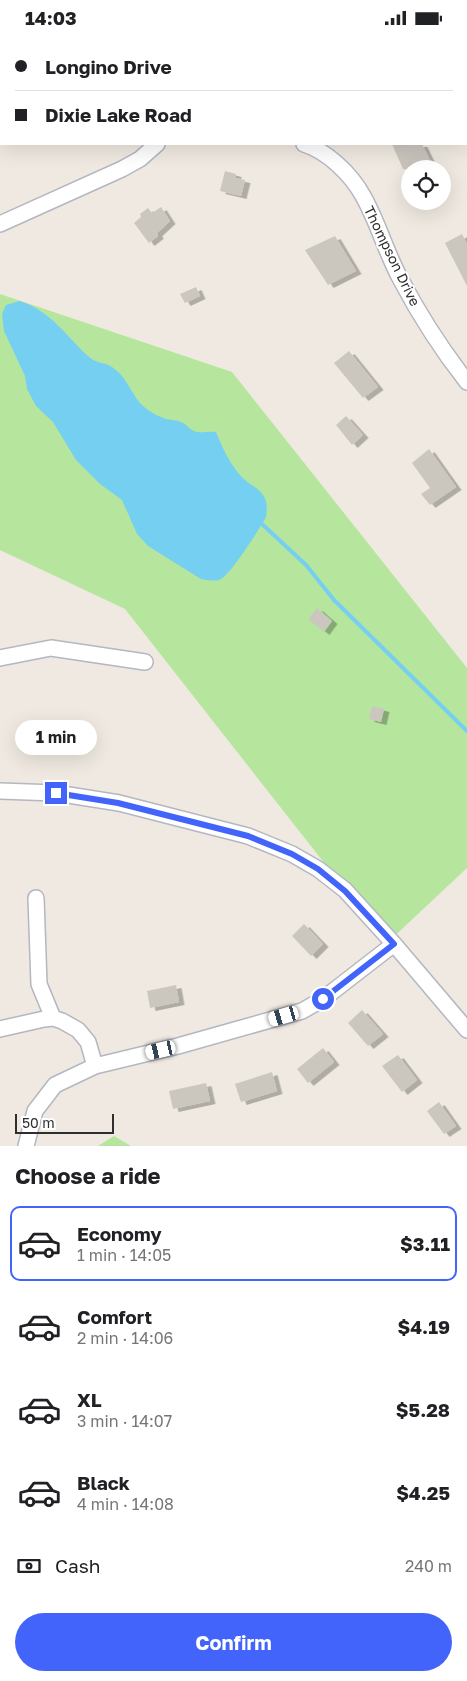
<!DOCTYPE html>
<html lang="en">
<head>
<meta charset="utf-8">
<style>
	:root { --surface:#fff; --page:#f6f6f6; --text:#202124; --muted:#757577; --line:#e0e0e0; --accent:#4264fb }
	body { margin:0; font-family:"Golos Text",sans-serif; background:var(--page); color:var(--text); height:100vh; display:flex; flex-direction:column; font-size:19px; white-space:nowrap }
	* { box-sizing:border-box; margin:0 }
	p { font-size:16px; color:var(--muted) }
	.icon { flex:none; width:28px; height:28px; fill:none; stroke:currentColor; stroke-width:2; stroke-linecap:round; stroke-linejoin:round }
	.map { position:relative; height:1111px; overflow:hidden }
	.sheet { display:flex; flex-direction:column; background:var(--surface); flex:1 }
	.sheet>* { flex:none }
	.hud { position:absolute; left:0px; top:0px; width:468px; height:110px; box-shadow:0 5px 20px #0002; display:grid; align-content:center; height:110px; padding:0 15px; background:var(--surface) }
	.fabs { position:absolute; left:401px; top:125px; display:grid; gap:10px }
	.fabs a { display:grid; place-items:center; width:50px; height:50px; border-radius:50%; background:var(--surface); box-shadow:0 5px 20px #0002; font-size:25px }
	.scale { position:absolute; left:15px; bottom:12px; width:99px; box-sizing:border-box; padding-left:5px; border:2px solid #2e2e2e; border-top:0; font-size:14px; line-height:18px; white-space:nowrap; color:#2e2e2e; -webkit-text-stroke:4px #fff; paint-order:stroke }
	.end { position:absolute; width:22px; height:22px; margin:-11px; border:6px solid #4264fb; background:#fff; box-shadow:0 0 0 2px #fff }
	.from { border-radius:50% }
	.bubble { position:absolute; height:35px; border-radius:18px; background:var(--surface); box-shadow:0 5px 20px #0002; font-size:16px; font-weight:700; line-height:35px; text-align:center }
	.car { position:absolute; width:15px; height:30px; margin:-15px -8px; border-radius:6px; box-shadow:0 0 4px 1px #0007; background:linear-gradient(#fff 24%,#345 0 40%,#fff 0 76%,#345 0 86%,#fff 0) }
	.hud b { display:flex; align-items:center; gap:18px; height:48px; font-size:19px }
	.hud b+b { border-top:1px solid var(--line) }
	.hud i { width:12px; height:12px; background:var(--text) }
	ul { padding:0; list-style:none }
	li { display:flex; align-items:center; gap:15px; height:75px; margin:0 10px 8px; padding:0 5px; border:2px solid transparent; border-radius:10px }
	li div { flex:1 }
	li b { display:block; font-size:19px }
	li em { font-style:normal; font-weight:700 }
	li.selected { border-color:var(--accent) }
	li>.icon { width:45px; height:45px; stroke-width:1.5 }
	h2 { padding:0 15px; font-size:22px; line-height:60px }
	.pay { display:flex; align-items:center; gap:12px; height:55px; padding:0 15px; font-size:19px }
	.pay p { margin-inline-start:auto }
	.action { display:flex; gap:10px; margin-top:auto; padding:10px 15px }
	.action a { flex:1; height:58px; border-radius:30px; background:var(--accent); color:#fff; font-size:20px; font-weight:700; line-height:58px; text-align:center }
	.status { display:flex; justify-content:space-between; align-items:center; height:35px; padding:0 25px; background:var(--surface); direction:ltr }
	.status svg { height:14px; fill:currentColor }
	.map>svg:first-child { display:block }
	.green { fill:#b6e59e }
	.water { fill:#75cff0 }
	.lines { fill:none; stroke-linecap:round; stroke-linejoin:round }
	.stream { stroke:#75cff0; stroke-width:4 }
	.building { fill:#cbc7bf; filter:url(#shadow) }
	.minor-casing { stroke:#b4b7c1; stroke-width:18 }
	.minor { stroke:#fff; stroke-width:15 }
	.route { stroke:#4264fb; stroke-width:6 }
	.labels { text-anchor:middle; stroke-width:4; stroke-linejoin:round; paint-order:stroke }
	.street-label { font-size:14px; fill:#2e2e2e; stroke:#fff }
</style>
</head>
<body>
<div class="status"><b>14:03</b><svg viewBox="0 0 49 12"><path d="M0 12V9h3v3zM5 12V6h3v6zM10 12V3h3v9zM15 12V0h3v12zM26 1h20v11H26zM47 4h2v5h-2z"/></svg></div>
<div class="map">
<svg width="467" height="1111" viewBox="0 0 467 1111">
	<defs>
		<filter id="shadow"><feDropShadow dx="5.5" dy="3" stdDeviation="0" flood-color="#0004"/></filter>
	</defs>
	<rect width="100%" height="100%" fill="#efe9e1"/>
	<path class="green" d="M0,259L232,337L467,633V833L387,908L125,574L0,515Z
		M114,1101L131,1111H98Z"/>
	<path class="water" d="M20,266C52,277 64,299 88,321C96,329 105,327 112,332C126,341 130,356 140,368C146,375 157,381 166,384C171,385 177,385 181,387C187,389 190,396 197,397C203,398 209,396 216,397C223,414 228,425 239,439C252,455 271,453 266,482C260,493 231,539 221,544C216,547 207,545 201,544L148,511L137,499L122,465L100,449L76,425L53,387L36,371L27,354L25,341L4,296L2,279L6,270Z"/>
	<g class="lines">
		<path class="stream" d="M262,489L306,530L334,565L467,696"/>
	</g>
	<path class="building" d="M392,109H422L434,134H403Z
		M225,136L236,139L235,143L245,145L241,161L220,156Z
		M161,172L170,186L157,198L158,201L149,208L134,188L141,182L140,179L148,173L152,178Z
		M462,199L467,209V251L445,208Z
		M335,201L356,236L328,250L305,215Z
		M196,252L200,261L185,268L180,259Z
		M349,316L378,352L363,363L334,328Z
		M346,381L363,400L352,410L336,390Z
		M429,414L456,452L430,470L421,459L430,453L412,428Z
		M317,573L332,586L324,597L308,584Z
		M372,671L384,674L381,687L369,684Z
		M304,889L323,909L311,921L292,901Z
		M176,950L179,967L150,973L147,956Z
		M362,975L383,999L368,1011L348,988Z
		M323,1013L334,1027L308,1048L297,1034Z
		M398,1020L417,1045L402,1057L382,1031Z
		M272,1037L277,1056L241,1067L235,1049Z
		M206,1048L210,1066L173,1074L169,1056Z
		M439,1067L456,1091L444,1099L427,1076Z"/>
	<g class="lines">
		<g class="minor-casing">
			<path id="minor" d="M108,0L109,1
				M304,109C327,116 351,139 363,161C378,187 386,218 401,245C420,281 442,315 467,347
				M0,189L122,134L140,124L157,109
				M0,623L51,613L145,627
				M0,756L56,758L119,768L248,801L292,819L318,834L345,855L394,909L467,995
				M36,863L39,949L53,983
				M0,994L44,984L53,983L62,986L78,995L88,1007L95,1031
				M26,1111L35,1076L55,1050L95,1031L178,1011L302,976L323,964L394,909"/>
		</g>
		<use href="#minor" class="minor"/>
	</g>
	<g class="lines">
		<path class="route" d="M56,758L118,768L248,801L292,819L318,834L345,856L394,909L323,964"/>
	</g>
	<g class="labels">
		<g class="street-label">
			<text transform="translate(392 221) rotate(64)" y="5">Thompson Drive</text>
		</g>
	</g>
</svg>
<div class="fabs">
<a><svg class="icon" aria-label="locate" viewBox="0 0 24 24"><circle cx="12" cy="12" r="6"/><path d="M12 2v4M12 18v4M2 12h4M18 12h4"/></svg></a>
</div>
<div class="scale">50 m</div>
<i class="end from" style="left:323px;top:964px"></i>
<i class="end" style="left:56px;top:758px"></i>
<div class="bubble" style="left:15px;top:685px;width:82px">1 min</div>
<i class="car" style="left:284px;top:981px;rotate:254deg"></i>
<i class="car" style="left:161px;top:1015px;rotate:257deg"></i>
<div class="hud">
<b><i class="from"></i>Longino Drive</b>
<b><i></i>Dixie Lake Road</b>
</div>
</div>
<section class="sheet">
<h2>Choose a ride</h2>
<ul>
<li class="selected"><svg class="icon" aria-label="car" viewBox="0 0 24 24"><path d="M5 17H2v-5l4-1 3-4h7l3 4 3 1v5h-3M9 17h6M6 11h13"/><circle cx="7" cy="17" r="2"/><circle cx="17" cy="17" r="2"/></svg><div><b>Economy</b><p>1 min · 14:05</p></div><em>$3.11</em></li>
<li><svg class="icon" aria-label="car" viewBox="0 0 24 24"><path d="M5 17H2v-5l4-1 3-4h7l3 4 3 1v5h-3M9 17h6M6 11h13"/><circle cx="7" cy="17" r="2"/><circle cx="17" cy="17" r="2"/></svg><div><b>Comfort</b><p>2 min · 14:06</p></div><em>$4.19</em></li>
<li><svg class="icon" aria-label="car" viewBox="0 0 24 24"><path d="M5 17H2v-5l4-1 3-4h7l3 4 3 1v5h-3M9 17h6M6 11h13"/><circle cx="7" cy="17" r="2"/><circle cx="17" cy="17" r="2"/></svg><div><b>XL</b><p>3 min · 14:07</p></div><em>$5.28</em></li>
<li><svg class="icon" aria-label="car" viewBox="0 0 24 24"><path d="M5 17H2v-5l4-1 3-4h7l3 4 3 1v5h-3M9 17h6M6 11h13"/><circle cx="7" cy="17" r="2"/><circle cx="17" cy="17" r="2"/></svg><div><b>Black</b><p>4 min · 14:08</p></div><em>$4.25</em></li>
</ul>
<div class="pay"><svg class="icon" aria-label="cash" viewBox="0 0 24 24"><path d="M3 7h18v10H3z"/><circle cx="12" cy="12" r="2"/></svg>Cash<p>240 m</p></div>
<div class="action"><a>Confirm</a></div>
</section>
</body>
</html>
